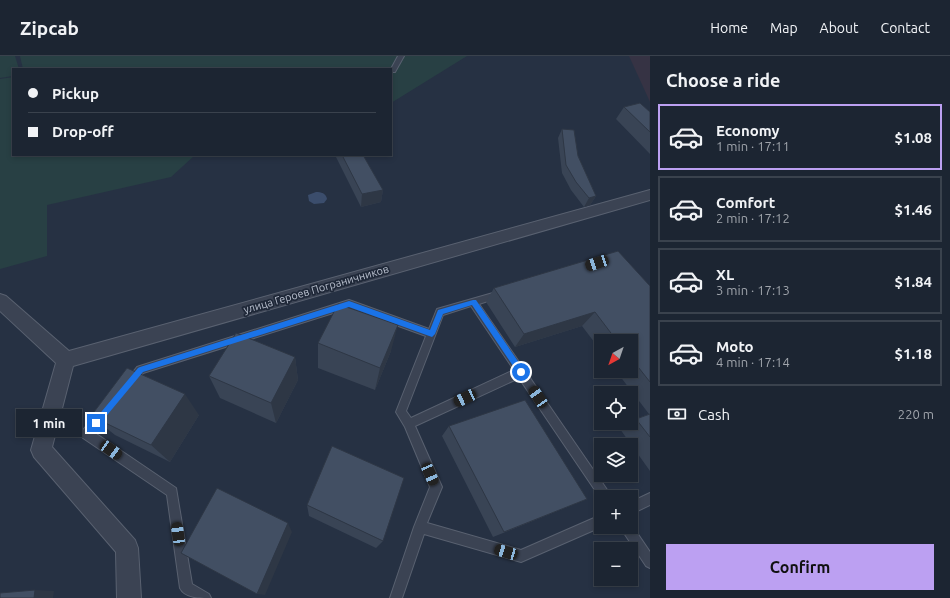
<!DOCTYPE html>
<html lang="en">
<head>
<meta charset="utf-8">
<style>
	:root { --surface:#1c2532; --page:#29313e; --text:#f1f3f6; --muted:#a0a5ac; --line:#3a424d; --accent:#bca0f2 }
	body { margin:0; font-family:Ubuntu,sans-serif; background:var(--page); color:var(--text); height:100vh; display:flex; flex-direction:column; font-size:15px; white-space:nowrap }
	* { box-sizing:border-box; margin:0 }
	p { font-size:13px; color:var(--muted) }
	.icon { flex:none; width:22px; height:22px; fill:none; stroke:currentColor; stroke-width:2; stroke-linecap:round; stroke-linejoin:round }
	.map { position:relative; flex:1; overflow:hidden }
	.drawer { display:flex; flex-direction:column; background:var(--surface); width:300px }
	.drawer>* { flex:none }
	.banner { position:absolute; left:12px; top:12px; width:380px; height:88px; border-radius:0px; box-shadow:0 2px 6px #0003,0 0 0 1px var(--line); display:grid; align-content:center; height:88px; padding:0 16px; background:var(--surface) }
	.needle { width:26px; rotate:220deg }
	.fabs { position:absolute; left:594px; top:278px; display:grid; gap:8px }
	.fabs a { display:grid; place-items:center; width:44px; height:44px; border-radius:0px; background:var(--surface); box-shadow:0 2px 6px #0003,0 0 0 1px var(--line); font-size:20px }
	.end { position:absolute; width:18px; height:18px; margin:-9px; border:5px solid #1a73e8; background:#fff; box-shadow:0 0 0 2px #fff }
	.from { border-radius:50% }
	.bubble { position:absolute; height:28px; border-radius:0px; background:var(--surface); box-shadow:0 2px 6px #0003,0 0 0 1px var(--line); font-size:13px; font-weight:700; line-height:28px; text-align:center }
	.car { position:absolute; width:12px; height:24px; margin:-12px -6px; border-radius:5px; box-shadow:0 0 3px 1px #0007; background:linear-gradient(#222 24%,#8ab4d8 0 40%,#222 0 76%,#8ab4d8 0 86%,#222 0) }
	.banner b { display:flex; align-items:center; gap:14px; height:38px; font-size:15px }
	.banner b+b { border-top:1px solid var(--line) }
	.banner i { width:10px; height:10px; background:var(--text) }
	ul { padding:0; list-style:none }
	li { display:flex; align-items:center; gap:12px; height:66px; margin:0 8px 6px; padding:0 8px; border:2px solid var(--line); border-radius:0px }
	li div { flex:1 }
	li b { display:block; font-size:15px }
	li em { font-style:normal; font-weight:700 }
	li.current { border-color:var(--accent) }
	li>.icon { width:36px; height:36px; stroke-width:1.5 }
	h2 { padding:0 16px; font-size:18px; line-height:48px }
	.pay { display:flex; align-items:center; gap:10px; height:44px; padding:0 16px; font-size:15px }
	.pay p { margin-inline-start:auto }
	.cta { display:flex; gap:8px; margin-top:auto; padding:8px 16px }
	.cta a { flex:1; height:46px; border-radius:0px; background:var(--accent); color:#111; font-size:16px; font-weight:700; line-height:46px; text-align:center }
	header { display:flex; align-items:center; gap:24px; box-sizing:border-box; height:56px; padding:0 20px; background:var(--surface); border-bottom:1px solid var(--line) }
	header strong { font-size:19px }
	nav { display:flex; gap:22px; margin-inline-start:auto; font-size:14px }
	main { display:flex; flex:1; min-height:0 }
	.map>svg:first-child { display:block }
	.medical { fill:#363344 }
	.green { fill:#284044 }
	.water { fill:#3b4d6c }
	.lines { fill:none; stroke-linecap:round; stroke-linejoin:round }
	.lane-casing { stroke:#596170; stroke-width:2 }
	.street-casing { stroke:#596170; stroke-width:2 }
	.lane { fill:#3b4353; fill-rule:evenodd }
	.street { fill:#3b4353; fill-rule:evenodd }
	.wall { fill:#394455 }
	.shaded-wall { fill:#2e3745 }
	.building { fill:#424f63; stroke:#2e3745 }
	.route { fill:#1a73e8 }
	.labels { text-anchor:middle; stroke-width:3.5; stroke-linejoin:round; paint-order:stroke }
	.street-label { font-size:11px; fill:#b8bfcd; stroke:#1f2838 }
</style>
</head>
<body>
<header>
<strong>Zipcab</strong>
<nav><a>Home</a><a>Map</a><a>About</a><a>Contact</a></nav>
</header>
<main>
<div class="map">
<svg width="650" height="542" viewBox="0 0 650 542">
	<rect width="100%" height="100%" fill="#263143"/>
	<path class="medical" d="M629,0H650V46Z"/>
	<path class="green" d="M0,0H15L19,13H13V20L0,22Z
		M20,0H467L391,47V13H23Z
		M13,21V99H195L171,121L47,149V200L0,213V23Z"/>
	<path class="water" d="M316,136C321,136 326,137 327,143L324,147L314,148L309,145L308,139Z"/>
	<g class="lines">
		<g class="lane-casing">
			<path id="lane" d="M398,0H404L395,16H391V13Z
				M500,235L504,238L503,240L479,248L612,441H601V443L519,322L415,370L442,431L427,467L521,494L601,459V471L521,506L424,478L402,542H390L414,471L430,431L405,371L396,356L426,280L349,252L143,317L134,328L131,329L128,328L126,325L137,311L140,310L349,244L429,273L437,253ZM471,250L514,314L411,362L406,355L443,259Z
				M105,352L109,354L110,357L95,377L176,432L192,528L209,538L211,542C200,542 185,542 180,532L167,439L83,382L82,378L83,374L101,354Z
				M650,437V449L631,458V446Z
				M631,468L650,496V512L646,510L620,471H631Z"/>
		</g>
		<g class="street-casing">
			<path id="street" d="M650,134V144L73,310L52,391L135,484L138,492L141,542H117L116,496L34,401L31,394L56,307L0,255V238L6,240L69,295Z"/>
		</g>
		<use href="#lane" class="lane"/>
		<use href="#street" class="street"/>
	</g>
	<path class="wall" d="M624,51L650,56V98L616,63Z
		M562,73L578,100L596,140L590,149L584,151L571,134L562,117L558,82Z
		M335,99H363L383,134L381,146L361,151Z
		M650,230V415L620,373L629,367H631V366L636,363L649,358L616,315H631V285H601V295L582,270L515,291L486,246L494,232Z
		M318,287L391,295L375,334L318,312Z
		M295,301L298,324L276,367L220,342L209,320Z
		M199,359L170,406L115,379L91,360Z
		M449,370L587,443L493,481L442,380Z
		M307,449L383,485L376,492L309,460Z"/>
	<path class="shaded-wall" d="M383,134L381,146L361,151L362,138Z
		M596,140L590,149L584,151L589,142Z
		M595,256L582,270L515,291L524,278Z
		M398,269L391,295L375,334L380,312Z
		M295,301L298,324L276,367L271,347Z
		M185,338L199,359L170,406L151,389Z
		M288,467L292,476L265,539L257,538Z
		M35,534L54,535L53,542H34Z"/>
	<path class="building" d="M640,47L650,56V76L624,51Z
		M562,73L574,74L578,100L596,140L589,142L576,126L566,109Z
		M342,99H363L383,134L362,138Z
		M618,195L650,230V326L631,302V285H617L595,256L524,278L494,232Z
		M338,248L398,269L380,312L318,287Z
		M236,277L295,301L271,347L209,320Z
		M127,312L185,338L151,389L91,360Z
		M525,344L587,443L504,476L449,370Z
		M650,358V381L636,363Z
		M332,390L404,422L383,485L307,449Z
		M217,432L288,467L257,538L181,497Z
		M35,534L34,542H0V537Z"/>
	<path class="route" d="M473,244H476L524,314V319H519L472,249L443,258L435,278L432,281L349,251L143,316L98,370H93L92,367L138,312L140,311L349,245L430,274L438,254Z"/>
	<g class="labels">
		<g class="street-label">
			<text transform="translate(316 233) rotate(-16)" y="4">улица Героев Пограничников</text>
		</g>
	</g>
</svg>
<div class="fabs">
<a><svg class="needle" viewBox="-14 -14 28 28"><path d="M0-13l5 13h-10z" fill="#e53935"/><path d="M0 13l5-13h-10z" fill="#a0a5ac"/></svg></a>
<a><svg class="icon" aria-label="locate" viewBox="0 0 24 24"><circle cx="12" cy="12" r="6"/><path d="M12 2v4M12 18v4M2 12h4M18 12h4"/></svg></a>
<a><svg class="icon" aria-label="layers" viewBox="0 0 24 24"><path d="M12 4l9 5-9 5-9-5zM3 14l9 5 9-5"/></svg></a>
<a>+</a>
<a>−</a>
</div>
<i class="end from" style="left:521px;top:316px"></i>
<i class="end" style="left:96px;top:367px"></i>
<div class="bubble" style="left:16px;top:353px;width:66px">1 min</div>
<i class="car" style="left:597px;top:207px;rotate:252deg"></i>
<i class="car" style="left:538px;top:341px;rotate:326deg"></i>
<i class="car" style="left:465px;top:342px;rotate:245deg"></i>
<i class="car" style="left:111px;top:394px;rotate:125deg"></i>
<i class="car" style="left:430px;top:418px;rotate:156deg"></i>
<i class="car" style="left:178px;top:478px;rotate:352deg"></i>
<i class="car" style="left:506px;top:496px;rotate:286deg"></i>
<div class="banner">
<b><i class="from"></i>Pickup</b>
<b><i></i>Drop-off</b>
</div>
</div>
<section class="drawer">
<h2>Choose a ride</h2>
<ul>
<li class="current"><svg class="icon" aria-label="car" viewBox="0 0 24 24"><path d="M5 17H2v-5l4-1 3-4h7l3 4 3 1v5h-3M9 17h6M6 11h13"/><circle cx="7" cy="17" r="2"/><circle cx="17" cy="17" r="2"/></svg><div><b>Economy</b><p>1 min · 17:11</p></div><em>$1.08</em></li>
<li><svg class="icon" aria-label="car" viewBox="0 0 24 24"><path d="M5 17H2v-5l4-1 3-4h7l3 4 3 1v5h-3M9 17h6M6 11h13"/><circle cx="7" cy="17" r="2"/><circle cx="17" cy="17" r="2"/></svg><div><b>Comfort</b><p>2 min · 17:12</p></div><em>$1.46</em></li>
<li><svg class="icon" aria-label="car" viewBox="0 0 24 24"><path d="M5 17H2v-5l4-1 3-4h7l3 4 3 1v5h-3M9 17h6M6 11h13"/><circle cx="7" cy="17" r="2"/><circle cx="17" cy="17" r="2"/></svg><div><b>XL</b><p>3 min · 17:13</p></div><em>$1.84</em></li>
<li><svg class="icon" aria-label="car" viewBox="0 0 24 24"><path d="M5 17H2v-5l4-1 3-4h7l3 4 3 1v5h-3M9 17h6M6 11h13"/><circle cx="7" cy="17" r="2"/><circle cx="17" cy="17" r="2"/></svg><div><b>Moto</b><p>4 min · 17:14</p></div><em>$1.18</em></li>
</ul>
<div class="pay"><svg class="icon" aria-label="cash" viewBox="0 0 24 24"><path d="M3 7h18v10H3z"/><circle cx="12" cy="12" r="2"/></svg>Cash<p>220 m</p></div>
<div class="cta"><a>Confirm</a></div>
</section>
</main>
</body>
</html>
